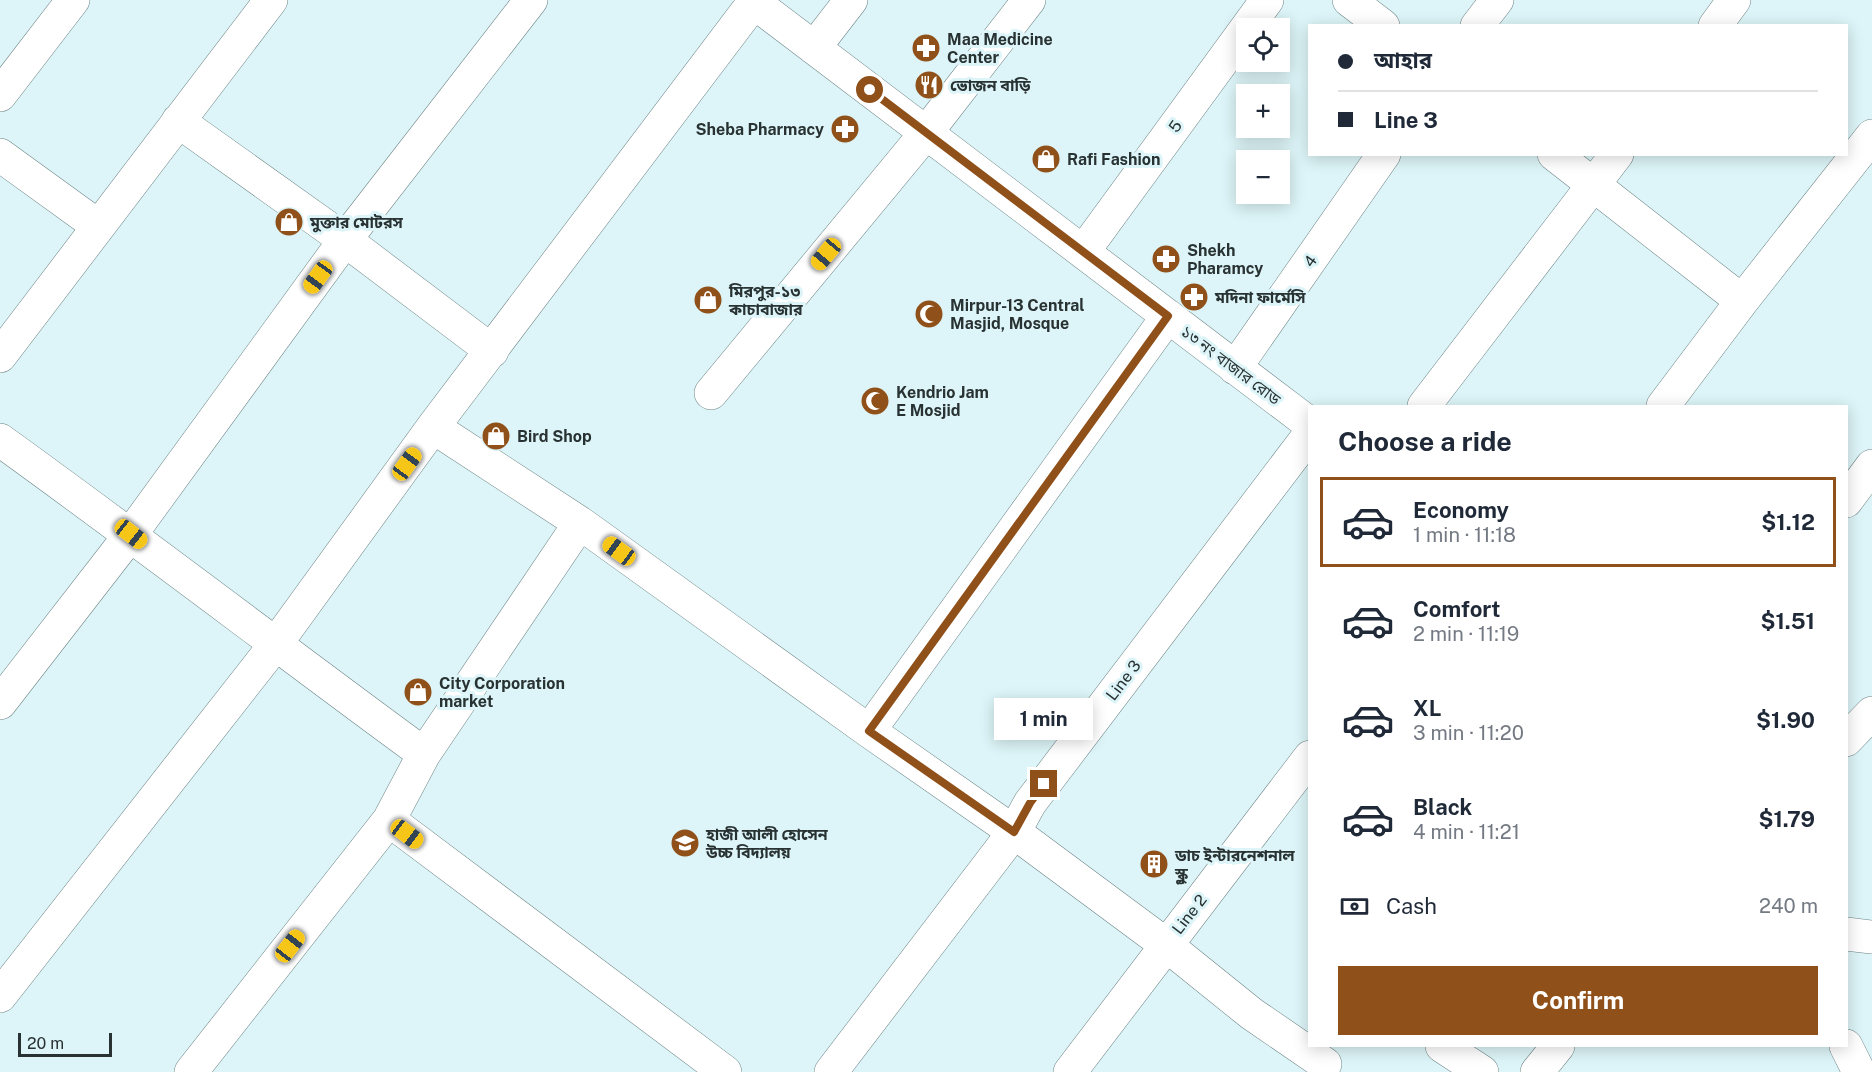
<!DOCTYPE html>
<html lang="en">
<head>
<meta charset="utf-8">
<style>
	:root { --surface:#fff; --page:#f2f2f3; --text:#1f2937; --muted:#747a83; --line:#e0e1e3; --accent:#905019 }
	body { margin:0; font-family:"Public Sans","Noto Sans Bengali",sans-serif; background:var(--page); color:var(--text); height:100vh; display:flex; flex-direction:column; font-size:22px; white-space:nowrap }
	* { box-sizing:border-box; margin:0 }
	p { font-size:20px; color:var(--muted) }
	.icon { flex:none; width:33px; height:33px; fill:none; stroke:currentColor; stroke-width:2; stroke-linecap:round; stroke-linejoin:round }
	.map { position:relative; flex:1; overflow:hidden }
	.panel { position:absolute; left:1308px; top:405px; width:540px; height:642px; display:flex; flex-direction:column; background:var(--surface); border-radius:0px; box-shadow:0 3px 15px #0003 }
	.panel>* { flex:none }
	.top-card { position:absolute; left:1308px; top:24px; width:540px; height:132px; border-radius:0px; box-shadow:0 3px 15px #0003; display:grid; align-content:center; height:132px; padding:0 30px; background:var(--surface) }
	.buttons { position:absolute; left:1236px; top:18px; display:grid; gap:12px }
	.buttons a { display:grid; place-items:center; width:54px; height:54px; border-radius:0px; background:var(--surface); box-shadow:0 3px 15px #0003; font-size:30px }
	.scale { position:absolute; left:18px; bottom:15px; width:94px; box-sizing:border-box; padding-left:6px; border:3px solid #293233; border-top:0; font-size:16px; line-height:21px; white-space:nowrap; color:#293233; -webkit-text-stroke:4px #ddf5f8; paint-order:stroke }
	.end { position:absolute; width:27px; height:27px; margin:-14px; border:8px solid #905019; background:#fff; box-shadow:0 0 0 3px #fff }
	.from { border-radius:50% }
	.bubble { position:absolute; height:42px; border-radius:0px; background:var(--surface); box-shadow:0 3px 15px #0003; font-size:20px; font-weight:700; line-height:42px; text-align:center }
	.car { position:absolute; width:18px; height:36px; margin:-18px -9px; border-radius:8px; box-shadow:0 0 4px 2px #0007; background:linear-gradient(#f5c518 24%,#345 0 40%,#f5c518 0 76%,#345 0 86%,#f5c518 0) }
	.top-card b { display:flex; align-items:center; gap:21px; height:57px; font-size:22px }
	.top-card b+b { border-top:2px solid var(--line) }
	.top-card i { width:15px; height:15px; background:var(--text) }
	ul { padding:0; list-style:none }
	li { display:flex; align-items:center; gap:18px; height:90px; margin:0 12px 9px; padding:0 18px; border:3px solid transparent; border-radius:0px }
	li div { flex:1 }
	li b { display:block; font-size:22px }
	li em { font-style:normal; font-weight:700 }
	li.selected { border-color:var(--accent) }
	li>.icon { width:54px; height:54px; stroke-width:1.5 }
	h2 { padding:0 30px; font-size:27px; line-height:72px }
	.pay { display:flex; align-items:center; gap:15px; height:66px; padding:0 30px; font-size:22px }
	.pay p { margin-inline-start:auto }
	.primary-button { display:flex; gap:12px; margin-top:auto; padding:12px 30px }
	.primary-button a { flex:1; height:69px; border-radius:0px; background:var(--accent); color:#fff; font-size:24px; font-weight:700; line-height:69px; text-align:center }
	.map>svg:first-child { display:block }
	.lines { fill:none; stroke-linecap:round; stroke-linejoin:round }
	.street-casing { stroke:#6e8486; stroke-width:34 }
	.street { stroke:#fff; stroke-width:33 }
	.route { stroke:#905019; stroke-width:8 }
	.labels { text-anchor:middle; stroke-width:6; stroke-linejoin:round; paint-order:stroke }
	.poi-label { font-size:16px; font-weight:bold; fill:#293233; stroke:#ddf5f8; text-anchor:start }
	.street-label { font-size:16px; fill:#293233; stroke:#ddf5f8 }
</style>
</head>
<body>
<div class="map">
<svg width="1872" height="1072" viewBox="0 0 1872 1072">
	<rect width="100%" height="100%" fill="#ddf5f8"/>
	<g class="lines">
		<g class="street-casing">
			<path id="street" d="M751,0L1310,424
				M1349,0L1383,26
				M1477,26L1497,0
				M1715,26L1734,0
				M814,48L851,0
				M0,95L73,0
				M178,121L345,240L492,351
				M1554,154L1742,301
				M0,155L98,226
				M1083,252L1267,0
				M0,356L271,0
				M1235,368L1384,154
				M711,393L926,133L1029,0
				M1424,406L1617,154
				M1663,406L1742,301L1872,136
				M433,427L580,523L869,731L1014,832L1165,944L1252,1014L1325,1064
				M0,440C143,543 282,650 424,754
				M1846,501L1872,466
				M580,523L424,754L389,820L725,1072
				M0,703L131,534L345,240L531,0
				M869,731L1168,316
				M1846,740L1872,713
				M1846,934L1872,937
				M0,996L275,645L433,427L754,2
				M1442,1046L1482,1072
				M1846,1046L1859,1072
				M191,1072L389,820
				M831,1072L1014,832L1030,803L1310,434
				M1070,1072L1310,757
				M1537,1072L1558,1046"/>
		</g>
		<use href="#street" class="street"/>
	</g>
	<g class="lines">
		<path class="route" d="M870,90L1168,316L869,731L1014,832L1030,803L1044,784"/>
	</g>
	<defs>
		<g id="pharmacy-disc" transform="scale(1.5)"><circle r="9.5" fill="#905019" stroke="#ddf5f8"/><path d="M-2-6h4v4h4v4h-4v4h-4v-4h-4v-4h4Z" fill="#fff"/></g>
		<g id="restaurant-disc" transform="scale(1.5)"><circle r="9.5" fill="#905019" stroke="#ddf5f8"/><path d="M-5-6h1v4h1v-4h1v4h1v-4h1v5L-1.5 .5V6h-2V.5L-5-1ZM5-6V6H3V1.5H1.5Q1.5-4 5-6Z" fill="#fff"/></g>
		<g id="shop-disc" transform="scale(1.5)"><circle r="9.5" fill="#905019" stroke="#ddf5f8"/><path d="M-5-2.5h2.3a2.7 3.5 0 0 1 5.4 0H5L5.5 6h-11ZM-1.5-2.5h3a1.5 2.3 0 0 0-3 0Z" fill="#fff"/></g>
		<g id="mosque-disc" transform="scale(1.5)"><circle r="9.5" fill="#905019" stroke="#ddf5f8"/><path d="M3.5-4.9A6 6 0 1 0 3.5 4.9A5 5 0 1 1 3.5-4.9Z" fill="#fff"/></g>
		<g id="school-disc" transform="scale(1.5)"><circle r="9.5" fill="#905019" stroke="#ddf5f8"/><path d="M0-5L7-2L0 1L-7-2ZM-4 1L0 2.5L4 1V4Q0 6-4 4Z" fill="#fff"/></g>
		<g id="building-disc" transform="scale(1.5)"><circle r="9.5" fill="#905019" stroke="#ddf5f8"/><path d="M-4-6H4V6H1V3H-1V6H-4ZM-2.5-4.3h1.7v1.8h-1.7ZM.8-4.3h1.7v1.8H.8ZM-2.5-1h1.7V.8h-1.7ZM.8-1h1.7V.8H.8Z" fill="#fff"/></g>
	</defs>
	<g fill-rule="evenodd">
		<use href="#pharmacy-disc" x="926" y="48"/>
		<use href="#restaurant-disc" x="929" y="85"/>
		<use href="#pharmacy-disc" x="845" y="129"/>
		<use href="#shop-disc" x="1046" y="159"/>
		<use href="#shop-disc" x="289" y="222"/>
		<use href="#pharmacy-disc" x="1166" y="259"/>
		<use href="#pharmacy-disc" x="1194" y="297"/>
		<use href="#shop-disc" x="708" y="300"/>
		<use href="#mosque-disc" x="929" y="314"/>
		<use href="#mosque-disc" x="875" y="401"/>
		<use href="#shop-disc" x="496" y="436"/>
		<use href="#shop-disc" x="418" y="692"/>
		<use href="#school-disc" x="685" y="843"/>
		<use href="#building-disc" x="1154" y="864"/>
	</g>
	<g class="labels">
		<g class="poi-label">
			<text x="947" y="45">Maa Medicine<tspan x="947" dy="18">Center</tspan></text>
			<text x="950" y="91">ভোজন বাড়ি</text>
			<text x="824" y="135" text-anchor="end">Sheba Pharmacy</text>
			<text x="1067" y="165">Rafi Fashion</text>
			<text x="310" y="228">মুক্তার মোটরস</text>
			<text x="1187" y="256">Shekh<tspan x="1187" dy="18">Pharamcy</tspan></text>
			<text x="729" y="297">মিরপুর-১৩<tspan x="729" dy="18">কাচাবাজার</tspan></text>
			<text x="1215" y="303">মদিনা ফার্মেসি</text>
			<text x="950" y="311">Mirpur-13 Central<tspan x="950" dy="18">Masjid, Mosque</tspan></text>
			<text x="896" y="398">Kendrio Jam<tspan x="896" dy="18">E Mosjid</tspan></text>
			<text x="517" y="442">Bird Shop</text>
			<text x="439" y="689">City Corporation<tspan x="439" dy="18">market</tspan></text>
			<text x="706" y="840">হাজী আলী হোসেন<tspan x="706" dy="18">উচ্চ বিদ্যালয়</tspan></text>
			<text x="1175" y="861">ডাচ ইন্টারনেশনাল<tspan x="1175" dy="18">স্কুল</tspan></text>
		</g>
		<g class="street-label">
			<text transform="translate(1175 126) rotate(-54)" y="6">5</text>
			<text transform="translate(1310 261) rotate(-55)" y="6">4</text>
			<text transform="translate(1231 365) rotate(37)" y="6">১৩ নং বাজার রোড</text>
			<text transform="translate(1123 680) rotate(-53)" y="6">Line 3</text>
			<text transform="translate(1189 914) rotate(-52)" y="6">Line 2</text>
		</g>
	</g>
</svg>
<div class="buttons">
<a><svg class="icon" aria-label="locate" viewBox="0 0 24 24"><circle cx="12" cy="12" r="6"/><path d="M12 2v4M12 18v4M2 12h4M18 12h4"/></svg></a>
<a>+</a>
<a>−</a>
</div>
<div class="scale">20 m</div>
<i class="end from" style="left:870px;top:90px"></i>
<i class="end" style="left:1044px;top:784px"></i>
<div class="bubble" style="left:994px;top:698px;width:99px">1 min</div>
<i class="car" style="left:826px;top:254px;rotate:220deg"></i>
<i class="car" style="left:318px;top:277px;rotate:216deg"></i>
<i class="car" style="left:407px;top:464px;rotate:36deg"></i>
<i class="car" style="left:131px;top:534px;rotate:128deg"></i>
<i class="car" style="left:619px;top:551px;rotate:306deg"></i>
<i class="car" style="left:407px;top:834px;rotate:127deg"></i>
<i class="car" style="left:290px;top:946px;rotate:38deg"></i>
<div class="top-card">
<b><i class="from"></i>আহার</b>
<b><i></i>Line 3</b>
</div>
<section class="panel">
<h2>Choose a ride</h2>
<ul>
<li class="selected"><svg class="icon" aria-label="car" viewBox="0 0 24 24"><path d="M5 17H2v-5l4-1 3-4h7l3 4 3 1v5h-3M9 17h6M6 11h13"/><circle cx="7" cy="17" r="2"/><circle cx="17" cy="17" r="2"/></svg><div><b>Economy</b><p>1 min · 11:18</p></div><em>$1.12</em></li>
<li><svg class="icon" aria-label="car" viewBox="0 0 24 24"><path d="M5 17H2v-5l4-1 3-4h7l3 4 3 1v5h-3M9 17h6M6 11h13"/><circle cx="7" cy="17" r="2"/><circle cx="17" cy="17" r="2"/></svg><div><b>Comfort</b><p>2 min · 11:19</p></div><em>$1.51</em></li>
<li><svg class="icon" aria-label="car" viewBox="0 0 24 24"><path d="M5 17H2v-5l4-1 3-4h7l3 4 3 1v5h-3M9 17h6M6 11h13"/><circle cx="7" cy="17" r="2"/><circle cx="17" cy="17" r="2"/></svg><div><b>XL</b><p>3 min · 11:20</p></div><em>$1.90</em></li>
<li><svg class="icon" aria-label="car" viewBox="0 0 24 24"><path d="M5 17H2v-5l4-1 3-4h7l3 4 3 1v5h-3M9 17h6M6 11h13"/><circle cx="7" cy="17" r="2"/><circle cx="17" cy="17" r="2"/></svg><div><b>Black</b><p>4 min · 11:21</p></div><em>$1.79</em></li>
</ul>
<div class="pay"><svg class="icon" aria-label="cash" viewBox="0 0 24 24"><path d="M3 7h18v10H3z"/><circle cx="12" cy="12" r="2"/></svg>Cash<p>240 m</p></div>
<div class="primary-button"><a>Confirm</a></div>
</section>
</div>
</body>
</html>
